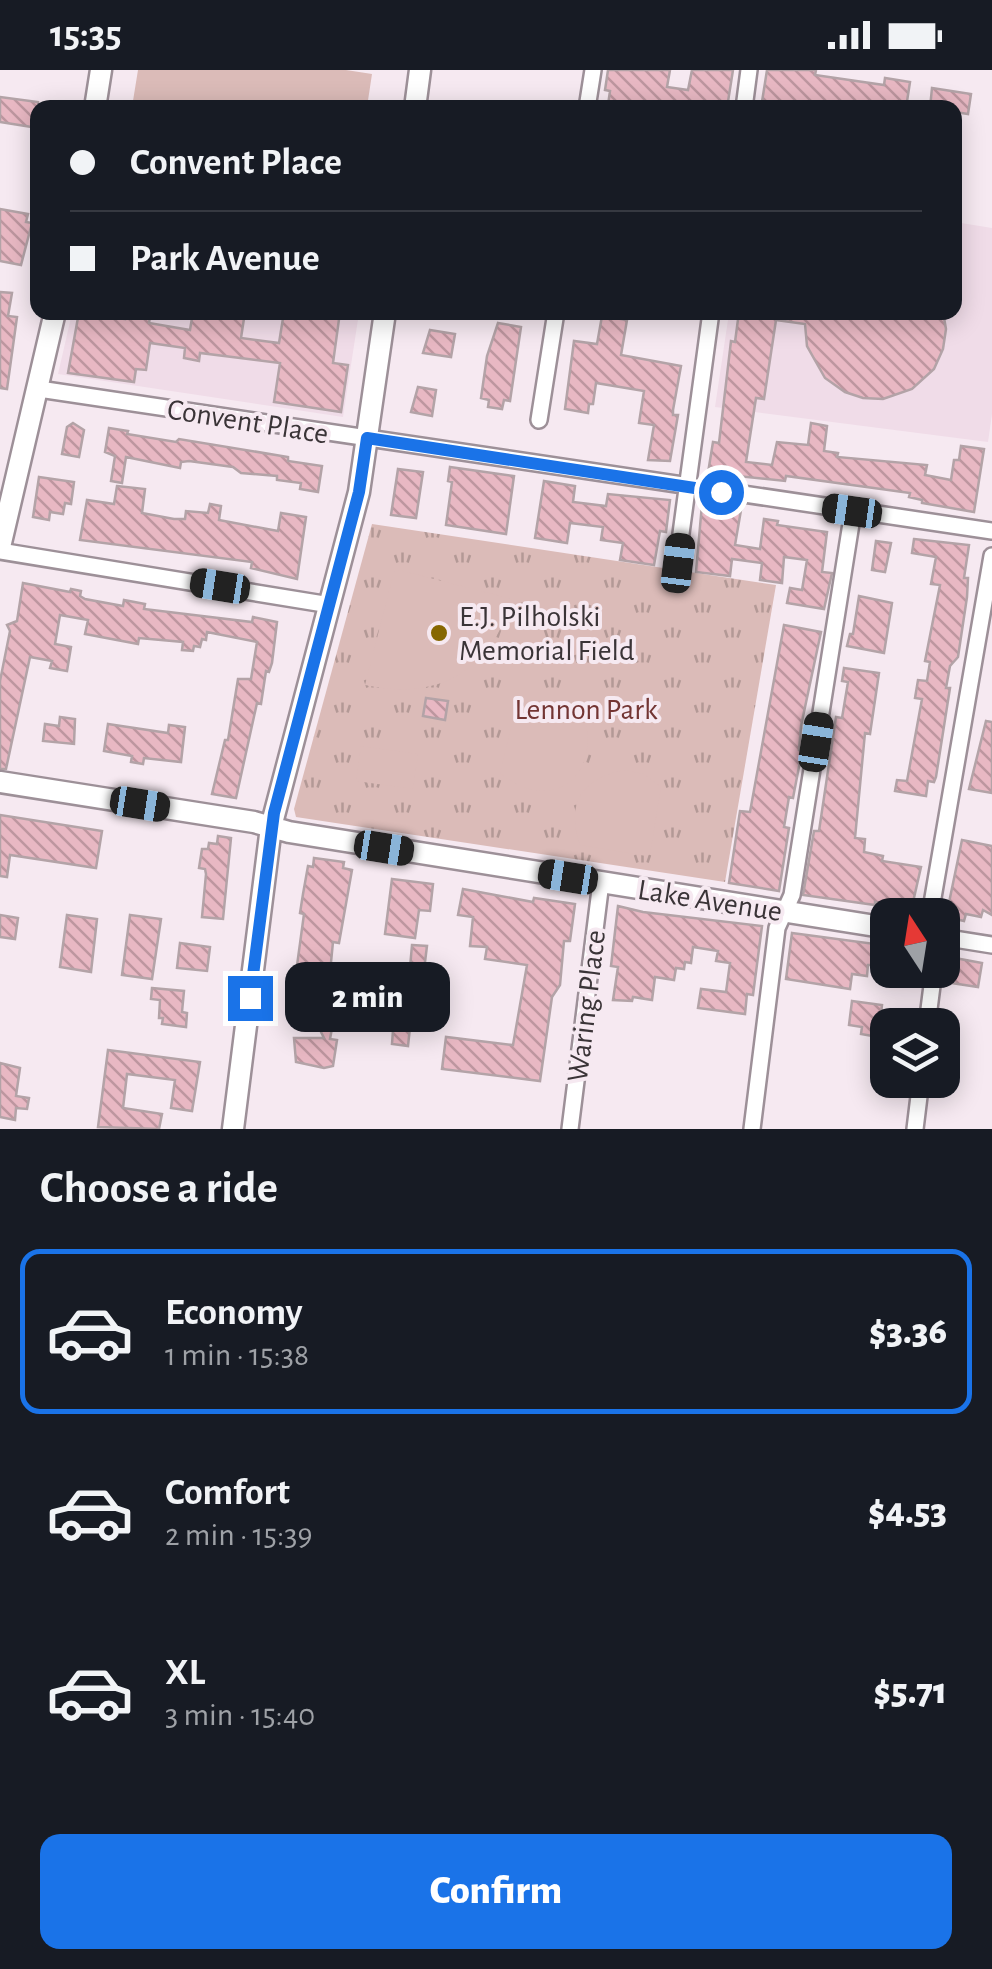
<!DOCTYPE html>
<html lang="en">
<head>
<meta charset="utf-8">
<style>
	:root { --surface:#171b24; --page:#242831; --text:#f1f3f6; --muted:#9ea1a6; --line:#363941; --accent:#1a73e8 }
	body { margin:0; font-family:"Alegreya Sans",sans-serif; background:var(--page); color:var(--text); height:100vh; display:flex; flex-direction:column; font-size:38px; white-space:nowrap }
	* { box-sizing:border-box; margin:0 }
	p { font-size:32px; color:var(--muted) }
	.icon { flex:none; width:55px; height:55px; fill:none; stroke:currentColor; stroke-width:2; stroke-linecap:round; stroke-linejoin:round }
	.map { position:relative; height:1059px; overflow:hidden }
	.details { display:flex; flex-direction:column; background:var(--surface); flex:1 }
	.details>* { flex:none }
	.hud { position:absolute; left:30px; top:30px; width:932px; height:220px; border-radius:20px; box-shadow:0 5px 25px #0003; display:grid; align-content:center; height:220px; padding:0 40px; background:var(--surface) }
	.needle { width:65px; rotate:348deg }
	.fabs { position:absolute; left:870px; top:828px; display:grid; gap:20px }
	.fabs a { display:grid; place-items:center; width:90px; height:90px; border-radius:20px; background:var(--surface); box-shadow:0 5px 25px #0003; font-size:50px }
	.end { position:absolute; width:45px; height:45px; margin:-22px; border:12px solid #1a73e8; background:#fff; box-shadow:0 0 0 5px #fff }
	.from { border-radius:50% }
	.bubble { position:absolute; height:70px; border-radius:20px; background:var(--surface); box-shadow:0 5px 25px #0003; font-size:32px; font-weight:800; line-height:70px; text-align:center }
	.car { position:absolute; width:30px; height:60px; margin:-30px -15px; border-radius:12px; box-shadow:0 0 8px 2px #0007; background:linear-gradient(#222 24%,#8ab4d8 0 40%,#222 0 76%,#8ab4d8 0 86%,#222 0) }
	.hud b { display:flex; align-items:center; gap:35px; height:95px; font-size:38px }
	.hud b+b { border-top:2px solid var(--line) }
	.hud i { width:25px; height:25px; background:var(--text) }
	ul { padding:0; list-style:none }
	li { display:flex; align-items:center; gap:30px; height:165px; margin:0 20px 15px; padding:0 20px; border:5px solid transparent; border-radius:20px }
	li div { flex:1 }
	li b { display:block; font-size:38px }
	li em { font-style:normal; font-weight:800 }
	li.selected { border-color:var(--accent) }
	li>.icon { width:90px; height:90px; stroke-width:1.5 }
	h2 { padding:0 40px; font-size:45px; line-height:120px }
	.action { display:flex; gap:20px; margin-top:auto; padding:20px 40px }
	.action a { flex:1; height:115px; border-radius:20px; background:var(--accent); color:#fff; font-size:40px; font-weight:800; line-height:115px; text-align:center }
	.status { display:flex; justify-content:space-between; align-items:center; height:70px; padding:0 50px; background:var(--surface); direction:ltr }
	.status svg { height:28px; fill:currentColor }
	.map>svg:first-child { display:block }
	.built { fill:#f0dce8 }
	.park { fill:url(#park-tufts) }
	.pitch { fill:#dbbbb8 }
	.building { fill:url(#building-back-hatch); stroke:#b3a3a7; stroke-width:2.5 }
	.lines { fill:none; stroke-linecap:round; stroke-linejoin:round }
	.minor-casing { stroke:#9d9098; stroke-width:20 }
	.tertiary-casing { stroke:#9d9098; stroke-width:25 }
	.minor { stroke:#fff; stroke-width:15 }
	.tertiary { stroke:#fff; stroke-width:20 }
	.route { stroke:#1a73e8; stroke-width:12 }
	.poi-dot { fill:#866701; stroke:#f6e9f1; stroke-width:4 }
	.labels { text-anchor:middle; stroke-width:8; stroke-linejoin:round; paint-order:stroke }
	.street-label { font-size:30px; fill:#3a3437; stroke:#f6e9f1 }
	.poi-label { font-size:30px; fill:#3a3437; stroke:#f6e9f1; text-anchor:start }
	.park-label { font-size:30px; fill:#733533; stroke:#f6e9f1 }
</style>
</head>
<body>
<div class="status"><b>15:35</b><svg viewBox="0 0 49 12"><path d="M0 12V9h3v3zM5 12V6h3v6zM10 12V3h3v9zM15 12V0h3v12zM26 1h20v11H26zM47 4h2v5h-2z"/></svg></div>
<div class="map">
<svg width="992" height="1059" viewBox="0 0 992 1059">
	<defs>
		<pattern id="park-tufts" width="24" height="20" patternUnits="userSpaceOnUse" patternTransform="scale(2.5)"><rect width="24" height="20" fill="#dbbbb8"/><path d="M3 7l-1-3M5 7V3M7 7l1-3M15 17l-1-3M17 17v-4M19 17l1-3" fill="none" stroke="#b39996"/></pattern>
		<pattern id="building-back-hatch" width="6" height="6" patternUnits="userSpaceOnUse" patternTransform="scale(2.5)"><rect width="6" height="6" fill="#e8b8c3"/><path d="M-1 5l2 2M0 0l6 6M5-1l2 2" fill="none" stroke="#bd969f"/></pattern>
	</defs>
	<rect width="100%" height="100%" fill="#f6e9f1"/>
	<path class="built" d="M955,152L992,158V344L988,372L715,337L729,243L955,242Z
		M72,243H359L343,347L58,304Z"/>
	<path class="park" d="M372,454L776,515L725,812L296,747L294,739Z"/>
	<path class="pitch" d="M138,0H346L372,4L367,37H132Z
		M399,500L512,529C491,601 439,631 365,615L394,502Z
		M520,635L585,650C600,711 548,743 500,703L516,637Z
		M361,676L418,684L413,719L356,711Z
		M624,700L644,704L661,717L650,784L646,786L580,775C566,734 581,709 624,700Z"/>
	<path class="building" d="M608,0H670L667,17L688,20L692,0H733L727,38L608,35L610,21L605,20Z
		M767,0H816L815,5L884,15L885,8L910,12L906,38H865L825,32L824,38H761Z
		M932,18L971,24L968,44L955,42V38H930Z
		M0,27L38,32V58L0,52Z
		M0,139L28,144L26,152L32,153L21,195L0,191Z
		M0,222L12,223L8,246L17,247L7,319L0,318Z
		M79,242L125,249L126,242H151L149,253L190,260L193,242H245L241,268L279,273L284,242H340L333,293L348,295L341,342L274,332L280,293L200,283L199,291L184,288L185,278L150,273L146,300L136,299L134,312L68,303Z
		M739,242H943L946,259L943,279L934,299L912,319L883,329L863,328L845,322L825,308L807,276L805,254L776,250L764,329L756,328L746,392L772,395L777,372L808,375L811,353L827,356L824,381L838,383L837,387L927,395L925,405L951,410L954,390H959L961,376L984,379L974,442L922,433V430L909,427L910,423L881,419L786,406L785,411L708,403L713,372L719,373L731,271L735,272Z
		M602,246L627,250L621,285L681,296L673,340V345H678L670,391L648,390L654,355L639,353L644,321L596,313L593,334H589L588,343L565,339L574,271L597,274Z
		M498,253L521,257L510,331L504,330L502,339L488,337L489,330L481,328L487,286Z
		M430,260L455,264L451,287L423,283Z
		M418,317L436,320L432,346L411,342Z
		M73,353L84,360L79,387L62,384L67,357Z
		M109,358L128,361L127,364L176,372L179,369L288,387V391L322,396L318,422L300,419L301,413L277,410V406L241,403L233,397L189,391L181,392L180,398L126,387L122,413L111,411L115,386L105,382Z
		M450,397L514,406L506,464L446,455L452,412L448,411Z
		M398,399L423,402L416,448L391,445Z
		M39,407L74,412L71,434L65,433L63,444L50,442L49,450L33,447Z
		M544,411L575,416L573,432L606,436L608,424L670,430L666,462L660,461L654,495L620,490L623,473L601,470L603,457L570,453L567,473L535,468Z
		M117,416L145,419L142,443L174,449H185L186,441L208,443L210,434L221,436L219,450L278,461L281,443L306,447L297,509L251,498L252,492L80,470L87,430L114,434Z
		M702,434L741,440L735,475L760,479L764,449L778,451L777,455L827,462L822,502L832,503L824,539L787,533L790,518L802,520L807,490L784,487L782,513L760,510L762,493L732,489L730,506L696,502Z
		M914,469L969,475L964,508H968L967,527L958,587L950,596L946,618H950L936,707L934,712L928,711L926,726L895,721L897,710L907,711L922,629L915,628L918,610L927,611L930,592L925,591L940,515L931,514L936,487L912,483Z
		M876,471L891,473L885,502L872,500Z
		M23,513L70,522L71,519L81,521L80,526L85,529L123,536L124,530L145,534L144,539L252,552L253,547L277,552L272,593L269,602L266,601L261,634L257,633L236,728L212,724L225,670H228L238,609H251L257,572L207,562L206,570L202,569L200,577L194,576L193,581L182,580L183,572L139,568L138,574L85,564L88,550L60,545L55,574L71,577L67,601L50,598L52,591L30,587L6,699H0V611L10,561L7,555L17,551Z
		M859,526L892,533L884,583L847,576L850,564H853Z
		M784,555L821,562L801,656L799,680L802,681L793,728L789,727L784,757L789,758L779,821L729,813L740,741L750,742Z
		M844,598L879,603L870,664L865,663L855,768L865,769L864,782L883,786L882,791L921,797L911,841L875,832V835L803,825L814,761H819L836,647L842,648L848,612L842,611Z
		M426,628L448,631L445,650L423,646Z
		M60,647L75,649L74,674L43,671L45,654L59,656Z
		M986,651L992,652V723L969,719Z
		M108,654L168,663L169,655L185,657L181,692L144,688L143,694L131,692L132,686L104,681Z
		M0,745L102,761L96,798L10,785L7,807L0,806Z
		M218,766L231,768L223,849L202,847L206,804L205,799L199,798L202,779H208L209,773L217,774Z
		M962,770L992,776V845L983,840L981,847L966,844L964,851L946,847Z
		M314,788L344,792L343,798L352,800L339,873L333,872L328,923L342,924L340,948L333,953L330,969L337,970L333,996L324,998L296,992L294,968H324L307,934L303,933L305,904L296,903L304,844L300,843L303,824L308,796L313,797Z
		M392,809L433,814L430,841L419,840L415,868L385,864Z
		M463,819L533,832L534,828L575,834L570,871H564L560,915L552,927L540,1011L442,999L446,967L513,975L527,895L485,889L487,877L470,876L473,847L458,845Z
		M618,836L643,842L762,856L753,925L747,924L745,944L698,938L701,919L726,922L730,893L716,891L718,881L693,877L691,893L685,892L684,899L676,898L674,910L655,907L652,930L633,927L632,931L613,930L618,897L611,896Z
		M0,845L18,848L15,869L0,867Z
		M67,845L97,849L91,902L60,897Z
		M130,845L161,849L152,909L122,905Z
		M792,863L875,874L873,895H868L867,906L852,904L850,919L786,909Z
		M180,873L210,877L207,901L177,898Z
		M412,875L427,876L424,900L410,898Z
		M955,888L982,893L978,917L951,913Z
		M152,918L184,921L182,942L187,943L186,957L162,954L163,948H159L160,930L151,929Z
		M852,931L882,935L878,967L861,964L862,957L849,955Z
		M394,946L411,948L408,976L392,974Z
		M108,980L200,992L192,1041L171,1038L175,1010L127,1004L123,1038L162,1044L159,1059L98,1057Z
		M0,993L20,998L16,1026L29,1028L27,1039L16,1038L15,1050L0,1047Z"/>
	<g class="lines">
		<g class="minor-casing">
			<path id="minor" d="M587,38L593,0
				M744,38L749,0
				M39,319L992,461
				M539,350L556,242
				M0,481L330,535
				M677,493L711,242
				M930,845L992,486
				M942,867L992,875
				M927,955L934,900
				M570,1059L601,812
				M752,1059L777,858L792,825L853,441
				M915,1059L921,1010"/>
		</g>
		<g class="tertiary-casing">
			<path id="tertiary" d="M95,38L101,0
				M415,38L420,0
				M0,477L55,242
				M0,712L254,752L289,762L888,858
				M233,1059L271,757L359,422L385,242"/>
		</g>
		<use href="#minor" class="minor"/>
		<use href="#tertiary" class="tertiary"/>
	</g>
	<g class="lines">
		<path class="route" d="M250,928L274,743L359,422L367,368L721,422"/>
	</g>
	<circle class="poi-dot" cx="439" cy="563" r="10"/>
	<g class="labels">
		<g class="street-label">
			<text transform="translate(248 351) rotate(9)" y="10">Convent Place</text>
			<text transform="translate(710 830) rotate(9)" y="10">Lake Avenue</text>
			<text transform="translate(586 936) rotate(-83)" y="10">Waring Place</text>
		</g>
		<g class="poi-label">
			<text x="459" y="556">E.J. Pilholski<tspan x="459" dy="34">Memorial Field</tspan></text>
		</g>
		<g class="park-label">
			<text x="586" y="649">Lennon Park</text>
		</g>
	</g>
</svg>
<div class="fabs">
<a><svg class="needle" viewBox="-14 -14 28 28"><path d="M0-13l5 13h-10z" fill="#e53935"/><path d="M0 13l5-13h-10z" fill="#9ea1a6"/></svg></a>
<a><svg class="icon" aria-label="layers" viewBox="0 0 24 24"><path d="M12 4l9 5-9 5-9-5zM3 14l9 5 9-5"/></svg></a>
</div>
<i class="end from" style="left:721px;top:422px"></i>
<i class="end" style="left:250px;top:928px"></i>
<div class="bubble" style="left:285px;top:892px;width:165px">2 min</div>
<i class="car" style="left:852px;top:441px;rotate:278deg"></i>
<i class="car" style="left:678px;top:493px;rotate:7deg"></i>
<i class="car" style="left:220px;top:516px;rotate:279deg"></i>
<i class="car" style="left:816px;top:672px;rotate:9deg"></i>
<i class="car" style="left:140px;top:734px;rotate:99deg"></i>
<i class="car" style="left:384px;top:778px;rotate:99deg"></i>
<i class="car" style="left:568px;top:807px;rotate:279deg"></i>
<div class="hud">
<b><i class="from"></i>Convent Place</b>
<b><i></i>Park Avenue</b>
</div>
</div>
<section class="details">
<h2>Choose a ride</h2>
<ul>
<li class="selected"><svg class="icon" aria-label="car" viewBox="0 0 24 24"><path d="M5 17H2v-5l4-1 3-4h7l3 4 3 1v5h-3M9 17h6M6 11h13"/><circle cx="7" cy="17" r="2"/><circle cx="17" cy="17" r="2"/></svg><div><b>Economy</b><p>1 min · 15:38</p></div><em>$3.36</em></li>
<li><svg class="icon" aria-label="car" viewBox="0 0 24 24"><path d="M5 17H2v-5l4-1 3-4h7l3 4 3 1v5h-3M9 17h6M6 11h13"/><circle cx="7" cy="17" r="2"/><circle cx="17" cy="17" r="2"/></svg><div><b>Comfort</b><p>2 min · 15:39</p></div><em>$4.53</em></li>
<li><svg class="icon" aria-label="car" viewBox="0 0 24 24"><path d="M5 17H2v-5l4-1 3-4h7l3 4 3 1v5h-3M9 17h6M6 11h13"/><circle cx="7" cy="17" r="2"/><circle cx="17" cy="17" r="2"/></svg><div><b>XL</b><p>3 min · 15:40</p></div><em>$5.71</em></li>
</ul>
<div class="action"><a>Confirm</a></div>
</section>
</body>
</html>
